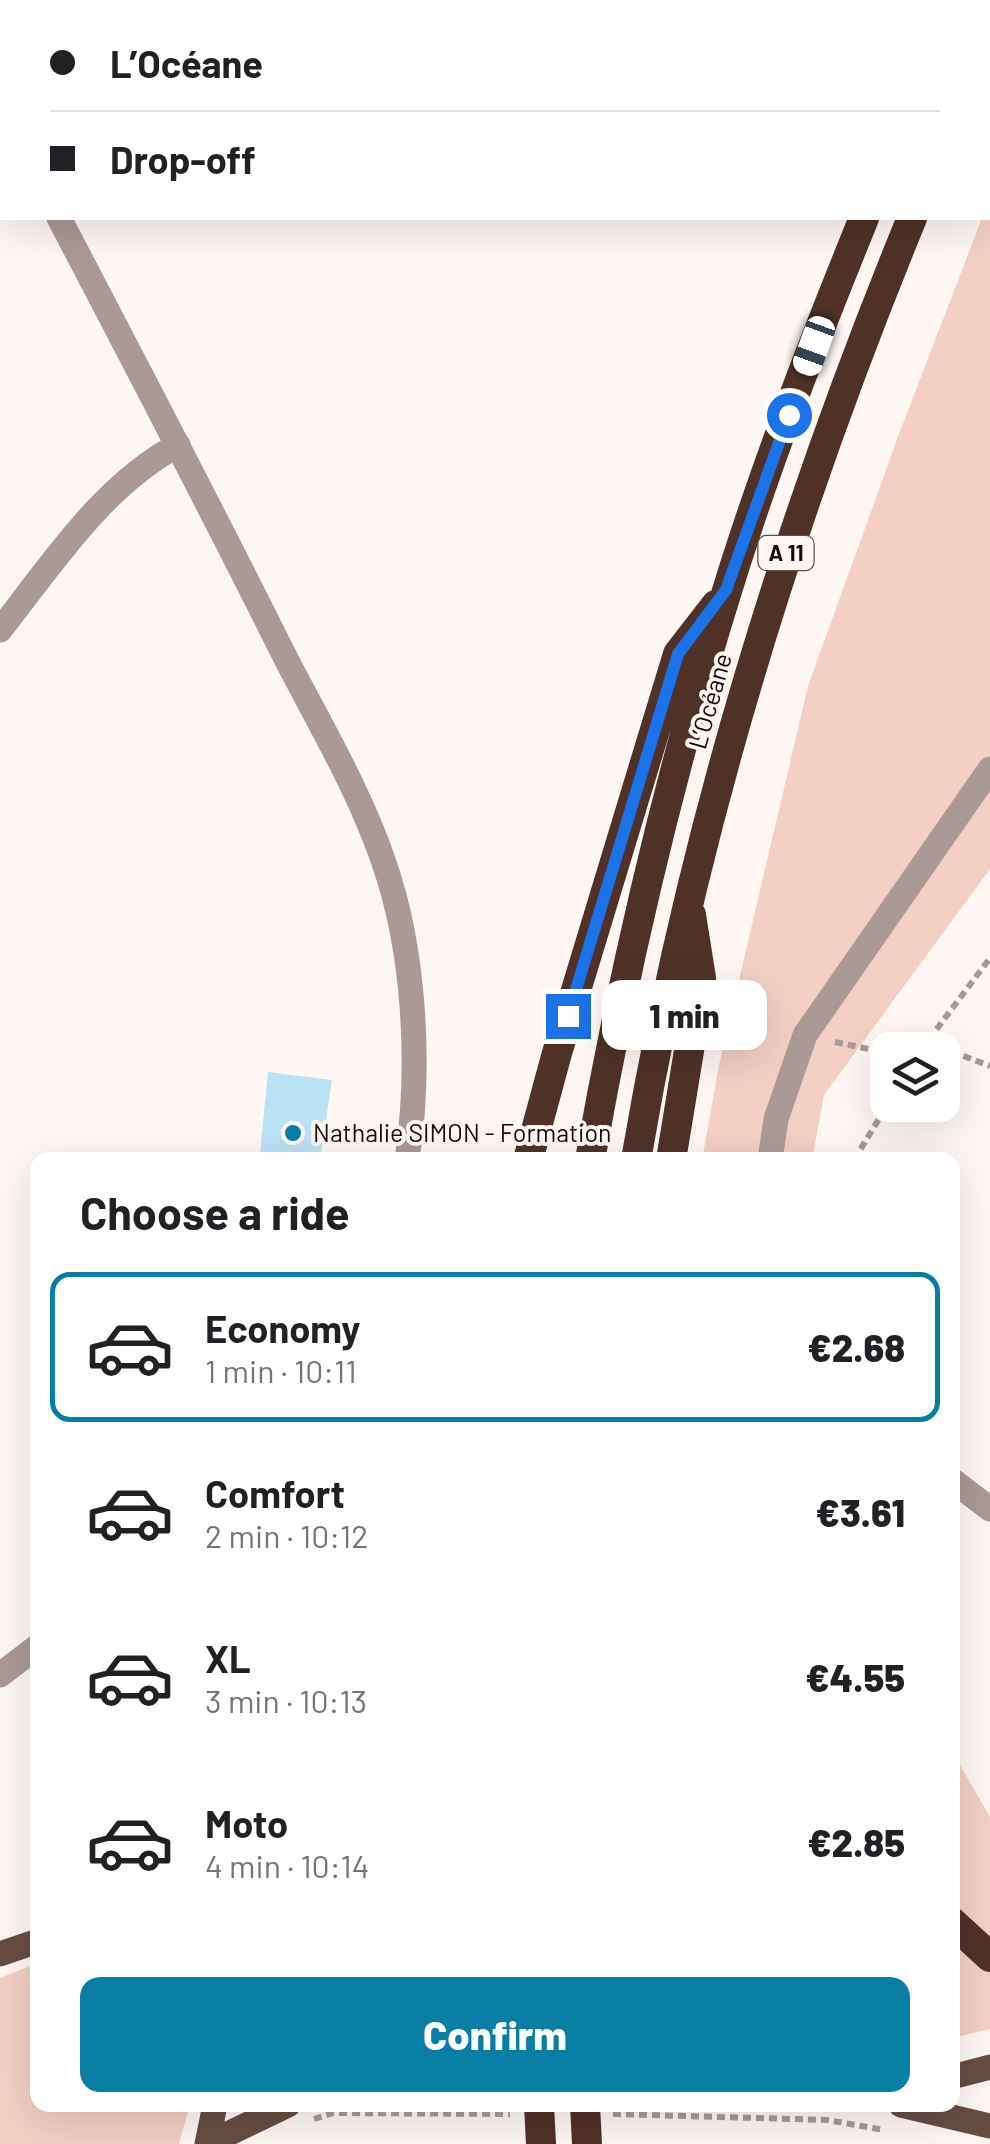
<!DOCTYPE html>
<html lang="en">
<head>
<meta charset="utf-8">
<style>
	:root { --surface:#fff; --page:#f2f2f2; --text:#202124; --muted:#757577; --line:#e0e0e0; --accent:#097ea5 }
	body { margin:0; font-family:Barlow,sans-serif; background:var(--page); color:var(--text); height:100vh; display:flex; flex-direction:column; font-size:38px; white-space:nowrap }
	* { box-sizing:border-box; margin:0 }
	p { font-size:32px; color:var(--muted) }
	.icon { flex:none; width:55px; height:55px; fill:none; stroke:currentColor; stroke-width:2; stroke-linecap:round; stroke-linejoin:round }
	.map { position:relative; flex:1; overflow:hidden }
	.details { position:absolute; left:30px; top:1152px; width:930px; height:960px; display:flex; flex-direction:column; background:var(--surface); border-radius:20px; box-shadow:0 10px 40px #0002 }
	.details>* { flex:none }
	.hud { position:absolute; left:0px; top:0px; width:990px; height:220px; box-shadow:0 10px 40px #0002; display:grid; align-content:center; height:220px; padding:0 50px; background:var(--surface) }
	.fabs { position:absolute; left:870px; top:1032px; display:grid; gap:20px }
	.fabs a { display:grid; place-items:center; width:90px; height:90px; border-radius:20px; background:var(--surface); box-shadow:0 10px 40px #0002; font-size:50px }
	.end { position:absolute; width:45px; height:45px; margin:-22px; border:12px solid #1a73e8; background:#fff; box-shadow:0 0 0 5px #fff }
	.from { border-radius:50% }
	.bubble { position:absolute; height:70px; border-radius:20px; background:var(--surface); box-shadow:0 10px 40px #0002; font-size:32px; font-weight:800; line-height:70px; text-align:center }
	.car { position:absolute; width:30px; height:60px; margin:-30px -15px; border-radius:12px; box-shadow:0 0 8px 2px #0007; background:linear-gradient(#fff 24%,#345 0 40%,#fff 0 76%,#345 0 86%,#fff 0) }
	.hud b { display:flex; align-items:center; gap:35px; height:95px; font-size:38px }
	.hud b+b { border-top:2px solid var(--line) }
	.hud i { width:25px; height:25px; background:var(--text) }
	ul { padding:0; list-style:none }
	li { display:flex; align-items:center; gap:30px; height:150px; margin:0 20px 15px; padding:0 30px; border:5px solid transparent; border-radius:20px }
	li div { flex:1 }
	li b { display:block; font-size:38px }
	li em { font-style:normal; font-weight:800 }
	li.current { border-color:var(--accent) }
	li>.icon { width:90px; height:90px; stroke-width:1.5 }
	h2 { padding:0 50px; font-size:45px; line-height:120px }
	.button { display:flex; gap:20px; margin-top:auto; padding:20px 50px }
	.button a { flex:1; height:115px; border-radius:20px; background:var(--accent); color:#fff; font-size:40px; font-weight:800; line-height:115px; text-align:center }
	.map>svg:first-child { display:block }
	.green { fill:#f3cfc4 }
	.building { fill:#bbe1f4 }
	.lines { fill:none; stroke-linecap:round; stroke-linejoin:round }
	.path { stroke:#a59b98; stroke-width:6; stroke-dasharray:8 5; stroke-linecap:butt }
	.minor { stroke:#aa9994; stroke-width:25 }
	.major { stroke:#674c43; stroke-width:25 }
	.highway { stroke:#4f3128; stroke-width:30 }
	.route { stroke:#1a73e8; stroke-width:12 }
	.poi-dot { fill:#097ea5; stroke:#fff7f4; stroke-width:4 }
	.labels { text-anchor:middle; stroke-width:8; stroke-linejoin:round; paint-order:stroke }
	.shield { fill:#fff7f4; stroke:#5d514e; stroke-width:2.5 }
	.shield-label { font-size:22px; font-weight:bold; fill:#170a07 }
	.street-label { font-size:25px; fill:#170a07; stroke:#fff7f4 }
	.poi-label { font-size:25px; fill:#170a07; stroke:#fff7f4; text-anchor:start }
</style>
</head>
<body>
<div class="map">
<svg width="990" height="2144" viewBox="0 0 990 2144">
	<rect width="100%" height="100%" fill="#fff7f4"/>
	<path class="green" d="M990,196V869L824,1095L812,1160H702L719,1065L808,686L899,434L982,218H988Z
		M952,1751L990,1817V2029L953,2038Z
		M37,1963L38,2105H190L179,2144H0V1978Z"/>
	<path class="building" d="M268,1072L332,1080L320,1160H280L281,1156L260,1153Z"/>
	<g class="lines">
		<path class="path" d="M835,1042L888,1053
			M927,1042L990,1066
			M921,1050L990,958
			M854,1160L888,1104
			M613,2114L827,2120L884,2130
			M314,2119L333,2113L510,2114"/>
		<path class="minor" d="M0,103L2,108
			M59,218C134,361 209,504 281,649C316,718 358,787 383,860C415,950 421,1067 407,1160
			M0,630C52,564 102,486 178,445
			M770,1160L776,1119L805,1035L990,769
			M952,1480L990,1509
			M0,1675L38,1646"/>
		<path class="major" d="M0,1954L38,1941
			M952,2077L990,2067
			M901,2105L990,2126
			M207,2144L288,2105
			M207,2144L215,2105"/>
		<path class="highway" d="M955,2L956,0
			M988,40L990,34
			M528,1160L557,1053L678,654L716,605
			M590,1160C624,969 668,780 726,594C765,467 814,341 864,218
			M636,1160C691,835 787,522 912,218
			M671,1160L701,978L691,915
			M952,1922L990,1957
			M539,2105L541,2144
			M585,2105L587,2144"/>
	</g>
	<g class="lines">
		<path class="route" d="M568,1016L678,654L726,590L789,415"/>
	</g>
	<circle class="poi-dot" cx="293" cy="1133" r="10"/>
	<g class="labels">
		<rect class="shield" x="758.5" y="536" width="55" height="34" rx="8"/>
		<g class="shield-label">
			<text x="786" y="561">A 11</text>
		</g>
		<g class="street-label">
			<text transform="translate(710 701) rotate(-74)" y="9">L’Océane</text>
		</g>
		<g class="poi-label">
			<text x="313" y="1142">Nathalie SIMON - Formation</text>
		</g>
	</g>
</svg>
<div class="fabs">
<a><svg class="icon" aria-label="layers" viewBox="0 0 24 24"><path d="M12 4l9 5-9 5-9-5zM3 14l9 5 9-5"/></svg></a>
</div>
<i class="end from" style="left:789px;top:415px"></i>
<i class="end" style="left:568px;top:1016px"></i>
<div class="bubble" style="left:602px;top:980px;width:165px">1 min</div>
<i class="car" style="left:814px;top:346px;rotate:200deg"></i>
<div class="hud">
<b><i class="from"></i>L’Océane</b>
<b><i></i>Drop-off</b>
</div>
<section class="details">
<h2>Choose a ride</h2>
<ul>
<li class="current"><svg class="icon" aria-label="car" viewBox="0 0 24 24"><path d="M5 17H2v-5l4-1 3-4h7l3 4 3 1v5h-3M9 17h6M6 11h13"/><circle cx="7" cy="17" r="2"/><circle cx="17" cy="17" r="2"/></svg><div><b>Economy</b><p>1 min · 10:11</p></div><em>€2.68</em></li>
<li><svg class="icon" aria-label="car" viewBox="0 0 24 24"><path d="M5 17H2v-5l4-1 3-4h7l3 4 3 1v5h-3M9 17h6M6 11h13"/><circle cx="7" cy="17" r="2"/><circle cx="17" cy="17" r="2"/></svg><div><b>Comfort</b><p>2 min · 10:12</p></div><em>€3.61</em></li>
<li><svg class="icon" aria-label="car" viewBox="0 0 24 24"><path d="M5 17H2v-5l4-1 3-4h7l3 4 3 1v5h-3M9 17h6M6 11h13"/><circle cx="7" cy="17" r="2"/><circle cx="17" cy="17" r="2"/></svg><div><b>XL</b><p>3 min · 10:13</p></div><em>€4.55</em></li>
<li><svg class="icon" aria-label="car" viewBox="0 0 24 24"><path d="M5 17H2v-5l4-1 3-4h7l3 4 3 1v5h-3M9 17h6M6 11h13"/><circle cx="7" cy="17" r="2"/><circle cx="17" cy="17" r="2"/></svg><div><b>Moto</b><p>4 min · 10:14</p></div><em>€2.85</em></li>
</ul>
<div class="button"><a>Confirm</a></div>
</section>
</div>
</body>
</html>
